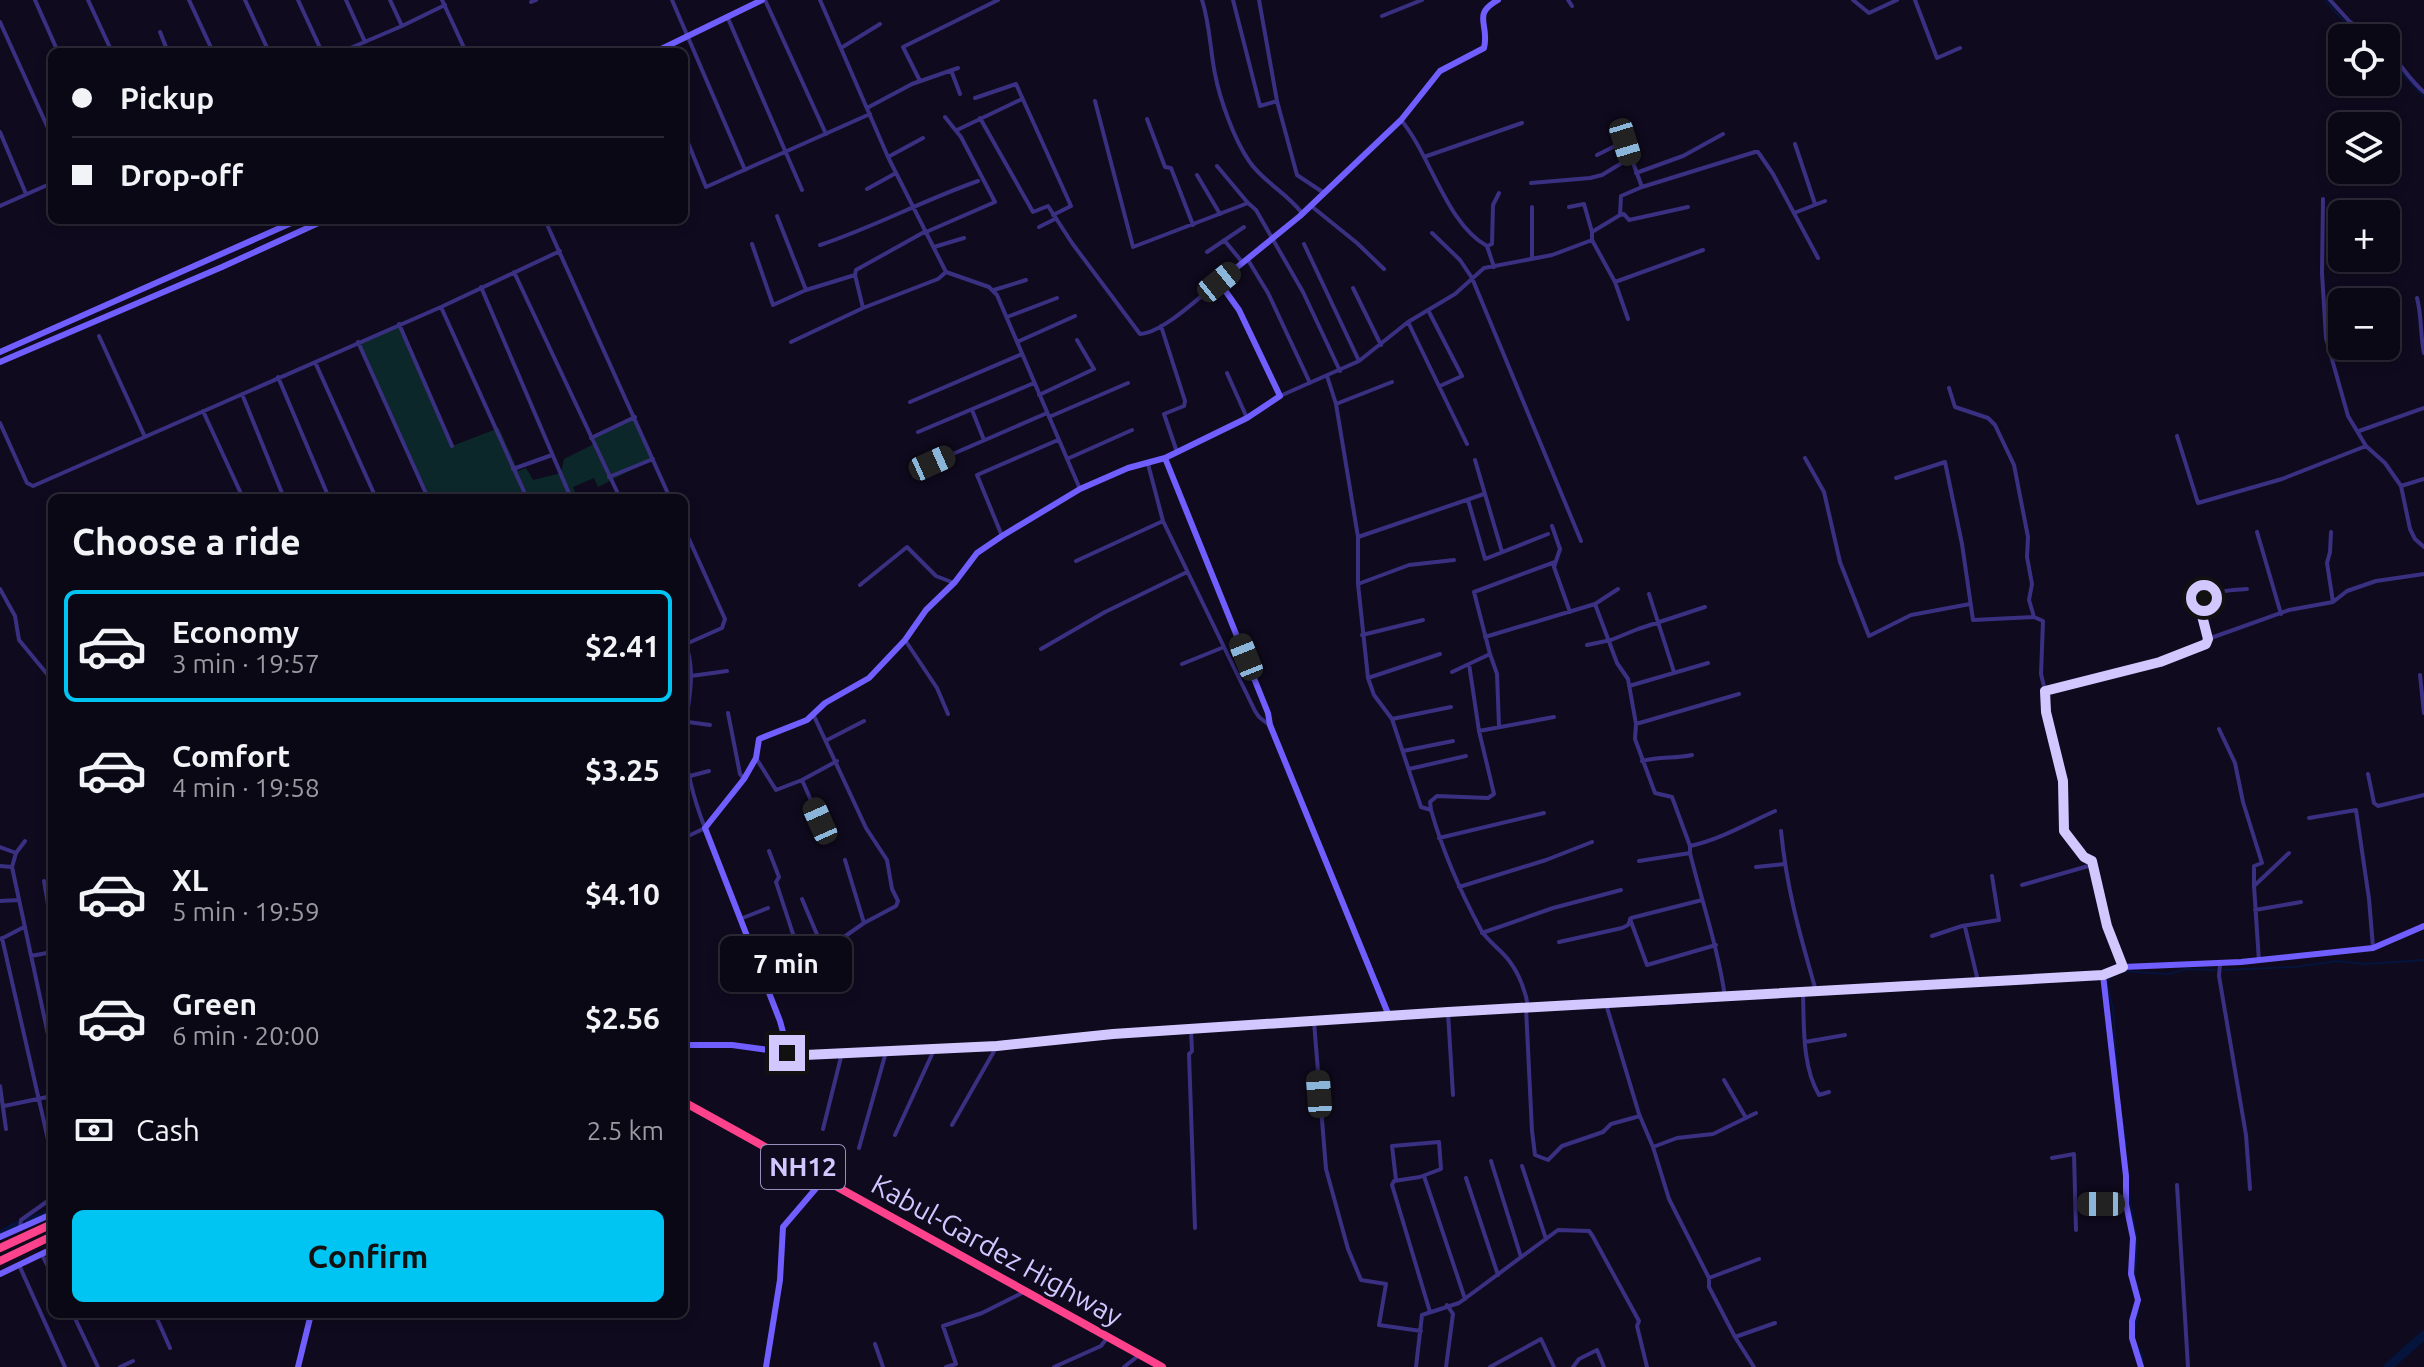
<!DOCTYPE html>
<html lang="en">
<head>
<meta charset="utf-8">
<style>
	:root { --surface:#0b0816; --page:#14111f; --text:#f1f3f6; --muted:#9a9aa1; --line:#2b2935; --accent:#00c5f2 }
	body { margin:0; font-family:Ubuntu,sans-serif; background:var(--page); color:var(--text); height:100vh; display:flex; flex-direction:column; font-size:30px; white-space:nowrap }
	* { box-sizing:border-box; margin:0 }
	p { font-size:26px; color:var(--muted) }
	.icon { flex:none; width:44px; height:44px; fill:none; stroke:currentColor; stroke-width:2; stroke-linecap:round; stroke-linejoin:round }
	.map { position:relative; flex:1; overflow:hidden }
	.panel { position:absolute; left:48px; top:494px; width:640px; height:824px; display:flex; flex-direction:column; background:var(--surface); border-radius:12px; box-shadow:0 4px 12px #0003,0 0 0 2px var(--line) }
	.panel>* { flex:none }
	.hud { position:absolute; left:48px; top:48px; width:640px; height:176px; border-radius:12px; box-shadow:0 4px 12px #0003,0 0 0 2px var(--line); display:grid; align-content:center; height:176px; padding:0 24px; background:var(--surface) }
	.fabs { position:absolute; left:2328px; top:24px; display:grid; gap:16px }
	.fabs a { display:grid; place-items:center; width:72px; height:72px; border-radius:12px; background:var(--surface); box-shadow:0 4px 12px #0003,0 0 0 2px var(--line); font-size:40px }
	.end { position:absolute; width:36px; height:36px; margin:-18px; border:10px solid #d2c7ff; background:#111; box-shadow:0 0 0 4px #111 }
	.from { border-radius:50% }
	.bubble { position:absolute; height:56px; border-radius:12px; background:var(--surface); box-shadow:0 4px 12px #0003,0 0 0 2px var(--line); font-size:26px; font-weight:700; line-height:56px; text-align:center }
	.car { position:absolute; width:24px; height:48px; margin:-24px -12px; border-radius:10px; box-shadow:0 0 6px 2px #0007; background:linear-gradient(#222 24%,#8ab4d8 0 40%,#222 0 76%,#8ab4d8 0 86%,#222 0) }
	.hud b { display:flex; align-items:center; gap:28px; height:76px; font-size:30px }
	.hud b+b { border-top:2px solid var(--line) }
	.hud i { width:20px; height:20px; background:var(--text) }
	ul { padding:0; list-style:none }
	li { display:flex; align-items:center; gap:24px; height:112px; margin:0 16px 12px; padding:0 8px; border:4px solid transparent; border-radius:12px }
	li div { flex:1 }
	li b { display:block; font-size:30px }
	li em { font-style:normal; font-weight:700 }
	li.active { border-color:var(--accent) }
	li>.icon { width:72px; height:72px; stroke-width:1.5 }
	h2 { padding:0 24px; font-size:36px; line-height:96px }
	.pay { display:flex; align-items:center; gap:20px; height:88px; padding:0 24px; font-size:30px }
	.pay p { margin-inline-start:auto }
	.action { display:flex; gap:16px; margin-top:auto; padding:16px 24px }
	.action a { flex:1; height:92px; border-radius:12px; background:var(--accent); color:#111; font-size:32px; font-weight:700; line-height:92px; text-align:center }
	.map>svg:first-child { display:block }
	.green { fill:#0c2729 }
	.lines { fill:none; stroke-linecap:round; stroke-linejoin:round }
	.stream { stroke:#04143d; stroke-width:2 }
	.canal { stroke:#04143d; stroke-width:5 }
	.river { stroke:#04143d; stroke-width:9 }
	.street { stroke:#3a3082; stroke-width:4 }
	.secondary { stroke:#705eff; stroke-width:6 }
	.highway { stroke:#ff428c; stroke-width:8 }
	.route { stroke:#d2c7ff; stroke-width:10 }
	.labels { text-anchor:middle; stroke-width:7; stroke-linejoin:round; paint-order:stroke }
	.shield { fill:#0f0a1e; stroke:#988ebc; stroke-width:2 }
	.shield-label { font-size:26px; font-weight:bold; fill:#d2c7ff }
	.street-label { font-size:28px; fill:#d2c7ff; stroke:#0f0a1e }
</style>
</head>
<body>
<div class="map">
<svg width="2424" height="1367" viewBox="0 0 2424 1367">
	<rect width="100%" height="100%" fill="#0f0a1e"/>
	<path class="green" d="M399,324L452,446L499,428L518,471L526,468L533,480L561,473L564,459L596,443L593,435L635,417L653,459L598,487L594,478L573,487L577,496L571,498H428L358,342Z"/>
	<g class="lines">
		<path class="stream" d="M2325,0L2348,26L2370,38
			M2386,56L2424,97
			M2224,970L2295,967L2337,961L2365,964L2424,960
			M2117,1071L2113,1009L2107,984L2110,976L2122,971L2169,974L2186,969L2216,970
			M2122,1117L2126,1146
			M2129,1193L2137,1241L2135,1278L2138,1289
			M2135,1328L2138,1311
			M2137,1346L2142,1353L2143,1366"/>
		<path class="canal" d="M27,1221L52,1210
			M0,1233L18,1223"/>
		<path class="river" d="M2388,1367L2424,1335"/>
		<path class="street" d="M35,0L58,52
			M88,0L112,52
			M189,0L213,52
			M245,0L269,52
			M298,0L322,52
			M346,0L365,42
			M390,0L402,26
			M442,0L466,52
			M672,0L745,170
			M765,0L826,134
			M820,0L888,157L946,272L989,287L997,295L1080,489
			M1202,0C1210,25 1210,49 1215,74C1220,100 1234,139 1249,161C1263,182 1286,192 1302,213
			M1233,0L1260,106L1277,101
			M1259,0L1277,101L1297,175L1324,193
			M1568,0L1572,6
			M1853,0L1869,13L1897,0
			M1915,0L1937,58L1960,48
			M2330,0L2350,22L2375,38
			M531,2L536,0
			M727,16L802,190
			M1382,16L1422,0
			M0,22L52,137
			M160,32L168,52
			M841,48L880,24
			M2386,49C2400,62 2409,80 2424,92
			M341,52L402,26L445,5
			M951,70L960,94
			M920,81L903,47L998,0
			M975,98L1016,84L1071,206L1053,215
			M1095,101L1133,247L1248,203
			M867,108L912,84L958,68
			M980,118L1033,212L1048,206L1072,243L1140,334C1163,333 1200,296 1219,282
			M1147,119L1165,167L1171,168L1193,225
			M1401,120C1430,154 1447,225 1487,246
			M957,130L1022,99
			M0,132L26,194
			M684,133L706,187L870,114
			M1795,144L1815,204
			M1597,155L1625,141L1642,187
			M888,157L923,138
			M1424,157L1522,123
			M1217,166L1248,203L1256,210L1303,292L1340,371
			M1636,173L1683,156L1723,134
			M1197,175L1220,214
			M1531,183L1590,178L1602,175L1630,158
			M867,189L896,173
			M2323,199L2322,273L2326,338L2348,416L2366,446L2385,463L2401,486L2410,529L2415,539L2424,547
			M1310,205L1357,243L1384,269
			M0,206L52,183
			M1532,207V257
			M1569,207L1584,204L1592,232
			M1794,213L1825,201
			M1620,215L1624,214L1629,220L1688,207
			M777,216L806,290
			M545,220L670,498
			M1039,227L1055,219
			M926,232L995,202L961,137L945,117
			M1432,233L1460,260L1472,278L1581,541
			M1224,240L1243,263
			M1592,240L1615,282L1628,319
			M752,244L773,305L806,290L855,275L856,270L926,231
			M1304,244L1359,361
			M820,245C874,227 924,200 978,181
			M934,247L964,238
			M1207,252L1244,227
			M1248,260L1268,293L1310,383
			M1494,267L1487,246L1492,244L1493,205L1499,193
			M514,272L620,498
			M855,275L863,308
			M1615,282L1703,250
			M481,287L571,498
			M1353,288L1381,345
			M994,290L1026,280
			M2417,298C2422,317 2420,334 2424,353
			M441,307L527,498
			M1428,310L1462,376L1440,386
			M1007,317L1057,298
			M1408,322L1467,444
			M399,324L452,446
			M1161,326L1185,401L1184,406L1164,414L1177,452
			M99,336L145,437
			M358,342L428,498
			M791,342L863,308L938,279L946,272
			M1017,342L1075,316
			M315,362L376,498
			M1227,373L1247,418
			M1327,376L1336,404L1358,537V584L1368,678L1374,695L1392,719L1421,807L1431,810C1443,852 1460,891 1481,930C1488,942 1502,950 1510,962C1519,974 1526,992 1528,1007
			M278,377L329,498
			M1949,388L1955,407L1988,418L1995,425L2014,465L2028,537L2027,557L2032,584L2029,600L2034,617L2043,621L2041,674L2047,699L2046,712L2063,781L2064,831L2084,857L2092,861L2107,926L2123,967
			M242,394L284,498
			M1039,395L1094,369L1077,340
			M1280,396L1359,361L1408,322L1455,294L1484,268L1552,255L1592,240V232L1620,215L1621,196L1642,187L1755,152H1758L1773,174L1818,258
			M910,402L1022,354
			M1336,404L1392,382
			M972,410L984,440
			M203,411L243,498
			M1049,417L1128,383
			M0,423L27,483L33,486L441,307L560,251
			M2359,431L2424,408
			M918,432L1034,383
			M2177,436L2198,503L2282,479L2366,446
			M591,438L635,417
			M1805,458L1824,492L1840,562L1869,636L1911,615L1970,604
			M1067,459L1132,430
			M1475,460L1502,552
			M932,463L1047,413
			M1148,464L1163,521L1255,711L1259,717L1268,724
			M513,469L552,455
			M609,477L653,459
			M1896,478L1945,462L1962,544L1973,620L2034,617
			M2401,486L2424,479
			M560,498L569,494
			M1468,500L1485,559L1548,534
			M1552,526L1560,549L1554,567L1570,612
			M684,528L725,619L722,628L686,644
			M2257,532L2281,614
			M2331,532L2330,552L2327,563L2333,602
			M1002,536L977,475L1058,440
			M1358,537L1484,494
			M1076,561L1163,521
			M1358,584L1409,565L1454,560
			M860,585L907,547L936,576L954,583
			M0,589L15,616L19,640L52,680
			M1649,594L1674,672
			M1595,604L1618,589
			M1362,635L1423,620
			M1485,637L1595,604L1617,663L1628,679L1636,724L1635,739L1655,793L1672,797L1690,846V853C1702,902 1718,948 1725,997
			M684,638C698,677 687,699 685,736C683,762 695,803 705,828L684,838
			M2208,639L2199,604C2213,590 2229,590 2247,589
			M905,640L937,688L948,714
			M1587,645L1611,640L1638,629L1705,607
			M1041,649L1105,612L1187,572
			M1490,654L1497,674L1499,726
			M1182,664L1224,647
			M1452,672L1490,654L1474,592L1555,562
			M2420,675L2424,713
			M691,676L727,671
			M1368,678L1440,654
			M1629,686L1708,663
			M2045,691L2160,662L2206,644L2208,639L2289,610L2333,602L2347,591L2376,581L2424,574
			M728,713L740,774L744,779
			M1392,719L1451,707
			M688,722L710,725
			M1636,724L1739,694
			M2219,729L2235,763L2243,802L2262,863L2254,866V886
			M1479,731L1554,717
			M827,740L864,721
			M1403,751L1453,741
			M756,758L776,790L802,780L837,761
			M1642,761C1662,756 1674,759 1692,755
			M1409,769L1466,756
			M2368,774L2374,803L2378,806L2424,795
			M690,776L709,771
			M802,780L820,821
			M1431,810L1430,802L1437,796L1488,798L1494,794L1479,731L1469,664
			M2309,818L2356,810L2369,899L2373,947
			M1781,831C1787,891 1800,935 1816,991
			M1439,838L1544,813
			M25,841L16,853L12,867L52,1053
			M1690,846C1721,839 1746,824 1775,811
			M0,847L16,853
			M769,851L779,877L776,882L793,934L808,963
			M845,860L864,923
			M1639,861L1690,853
			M0,866L12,867
			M1756,867L1784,864
			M44,881L52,928
			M2022,885L2092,865
			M1459,887L1546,860L1592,842
			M802,899L824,951
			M0,901L19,900
			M2255,910L2301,902
			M740,919L768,908
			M1630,919L1647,965L1716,945
			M1965,927L1978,981
			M1482,933L1553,908L1621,890
			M1932,936L1962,926L1999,920L1992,876
			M2,938L52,1157
			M1,939L24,927
			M1559,942L1622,928L1628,925L1631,918L1702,900
			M31,956L52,952
			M2259,961L2254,886L2289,853
			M2220,964L2219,976L2246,1135L2250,1189
			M770,993L791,984L808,963L824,951L864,923L896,906L898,901L892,889L887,860L866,828L814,716
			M1803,993C1804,1025 1802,1067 1819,1095L1829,1092
			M1606,1004L1639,1114L1653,1147L1669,1199L1709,1278V1287L1735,1337L1754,1367
			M1526,1008L1532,1131L1535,1155L1548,1160L1562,1146L1603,1132L1611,1124L1640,1116
			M1448,1013L1453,1095
			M1314,1022L1326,1169L1348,1249L1361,1280L1386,1284L1379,1325L1421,1331
			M1191,1029L1192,1051L1189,1054L1195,1228
			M1805,1042L1845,1035
			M1724,1080L1746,1118
			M0,1086L6,1129
			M4,1106L52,1096
			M952,1125L997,1046
			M823,1129L842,1053
			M895,1135L934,1050
			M1653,1147L1677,1138L1713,1134L1756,1113
			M859,1148L886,1052
			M2052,1158L2074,1154L2076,1230
			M1491,1161L1521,1257
			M1522,1166L1546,1239
			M1424,1176L1465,1299
			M1466,1178L1498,1275
			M1396,1180L1392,1146L1439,1142L1441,1169L1420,1177L1394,1181L1392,1185L1430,1312
			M2177,1185L2188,1367
			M2075,1204H2126
			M20,1229L21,1220L52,1198
			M42,1255L52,1274
			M19,1265L65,1367
			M1709,1278L1759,1259
			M73,1314L98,1367
			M155,1314L170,1348
			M1735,1337L1775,1323
			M875,1344L883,1367
			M120,1367L133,1361
			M946,1367L956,1364L943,1326L982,1313L1026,1291
			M1054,1367L1101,1346L1107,1338
			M1124,1367L1138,1356
			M1416,1367L1422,1315L1459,1303L1558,1230L1589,1231L1592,1235L1639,1321L1637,1326L1647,1367
			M1446,1367L1453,1314L1447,1305
			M1490,1367L1541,1339L1554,1367
			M1573,1367L1579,1359L1597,1350L1604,1367"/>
		<path class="secondary" d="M655,52L762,0
			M0,352L298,220
			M0,362L222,267L325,220
			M1165,458L1268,713L1270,725L1389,1016
			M2103,975L2126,1176V1204L2133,1238L2131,1274L2138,1300L2132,1321V1338L2141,1367
			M684,1045H732L805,1055L934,1050L1113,1034L1448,1012L1679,1001L1895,985L2089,977L2103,975L2123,967L2241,962L2373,948L2424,926
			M780,1052L783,1032L780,1021L705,828L744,779L756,758L759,739L807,720L825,703L869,678L905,640L926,610L955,582L977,553L1002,536L1080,489L1128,468L1165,458L1247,418L1280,396L1239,310L1219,282L1300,216L1401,120L1440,71L1484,48C1490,24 1471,15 1498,0
			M0,1237L52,1214
			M0,1274L52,1249
			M298,1367L311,1314
			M766,1367L780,1280L783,1227L824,1179"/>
		<path class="highway" d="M684,1102L1162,1367
			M0,1248L52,1224
			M0,1261L52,1236"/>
	</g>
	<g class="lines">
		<path class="route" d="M787,1053L805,1055L997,1046L1113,1034L1448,1012L2103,975L2123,967L2107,926L2092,861L2084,857L2064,831L2063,781L2046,712L2045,691L2160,662L2206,644L2208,639L2199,604L2204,598"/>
	</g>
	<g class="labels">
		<rect class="shield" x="761" y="1145" width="84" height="44" rx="6"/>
		<g class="shield-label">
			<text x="803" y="1176">NH12</text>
		</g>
		<g class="street-label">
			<text transform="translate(997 1250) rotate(29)" y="10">Kabul-Gardez Highway</text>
		</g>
	</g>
</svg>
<div class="fabs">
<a><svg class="icon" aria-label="locate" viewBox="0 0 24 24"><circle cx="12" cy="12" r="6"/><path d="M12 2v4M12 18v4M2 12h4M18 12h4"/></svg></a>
<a><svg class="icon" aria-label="layers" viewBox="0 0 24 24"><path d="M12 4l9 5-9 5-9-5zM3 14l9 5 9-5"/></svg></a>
<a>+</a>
<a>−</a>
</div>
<i class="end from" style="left:2204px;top:598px"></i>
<i class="end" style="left:787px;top:1053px"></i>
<div class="bubble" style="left:720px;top:936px;width:132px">7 min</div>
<i class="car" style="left:1625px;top:142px;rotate:163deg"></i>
<i class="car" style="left:1219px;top:282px;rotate:51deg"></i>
<i class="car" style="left:932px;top:463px;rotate:66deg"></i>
<i class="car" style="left:1246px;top:657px;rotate:338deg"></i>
<i class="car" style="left:820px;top:821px;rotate:336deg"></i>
<i class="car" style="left:1319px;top:1094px;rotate:356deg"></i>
<i class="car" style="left:2101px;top:1204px;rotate:270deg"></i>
<div class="hud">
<b><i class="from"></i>Pickup</b>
<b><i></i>Drop-off</b>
</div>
<section class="panel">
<h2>Choose a ride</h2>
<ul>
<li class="active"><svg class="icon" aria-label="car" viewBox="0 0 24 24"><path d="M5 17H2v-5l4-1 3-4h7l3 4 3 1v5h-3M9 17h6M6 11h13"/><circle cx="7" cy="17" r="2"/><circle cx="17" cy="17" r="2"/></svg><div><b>Economy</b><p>3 min · 19:57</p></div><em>$2.41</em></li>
<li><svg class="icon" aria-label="car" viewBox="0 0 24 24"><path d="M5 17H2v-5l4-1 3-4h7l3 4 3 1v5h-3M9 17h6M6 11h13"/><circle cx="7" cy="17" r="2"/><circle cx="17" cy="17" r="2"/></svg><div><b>Comfort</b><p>4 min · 19:58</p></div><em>$3.25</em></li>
<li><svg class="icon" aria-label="car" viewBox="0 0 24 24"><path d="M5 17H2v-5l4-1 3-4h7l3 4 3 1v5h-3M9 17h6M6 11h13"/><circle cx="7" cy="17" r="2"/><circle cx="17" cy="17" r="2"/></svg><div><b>XL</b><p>5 min · 19:59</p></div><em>$4.10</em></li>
<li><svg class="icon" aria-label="car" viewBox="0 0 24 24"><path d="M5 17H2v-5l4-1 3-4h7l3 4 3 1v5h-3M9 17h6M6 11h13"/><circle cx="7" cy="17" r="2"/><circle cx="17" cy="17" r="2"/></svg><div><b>Green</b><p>6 min · 20:00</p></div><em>$2.56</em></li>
</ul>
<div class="pay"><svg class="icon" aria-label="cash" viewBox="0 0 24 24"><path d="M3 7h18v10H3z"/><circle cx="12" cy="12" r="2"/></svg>Cash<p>2.5 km</p></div>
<div class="action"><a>Confirm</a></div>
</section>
</div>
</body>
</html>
